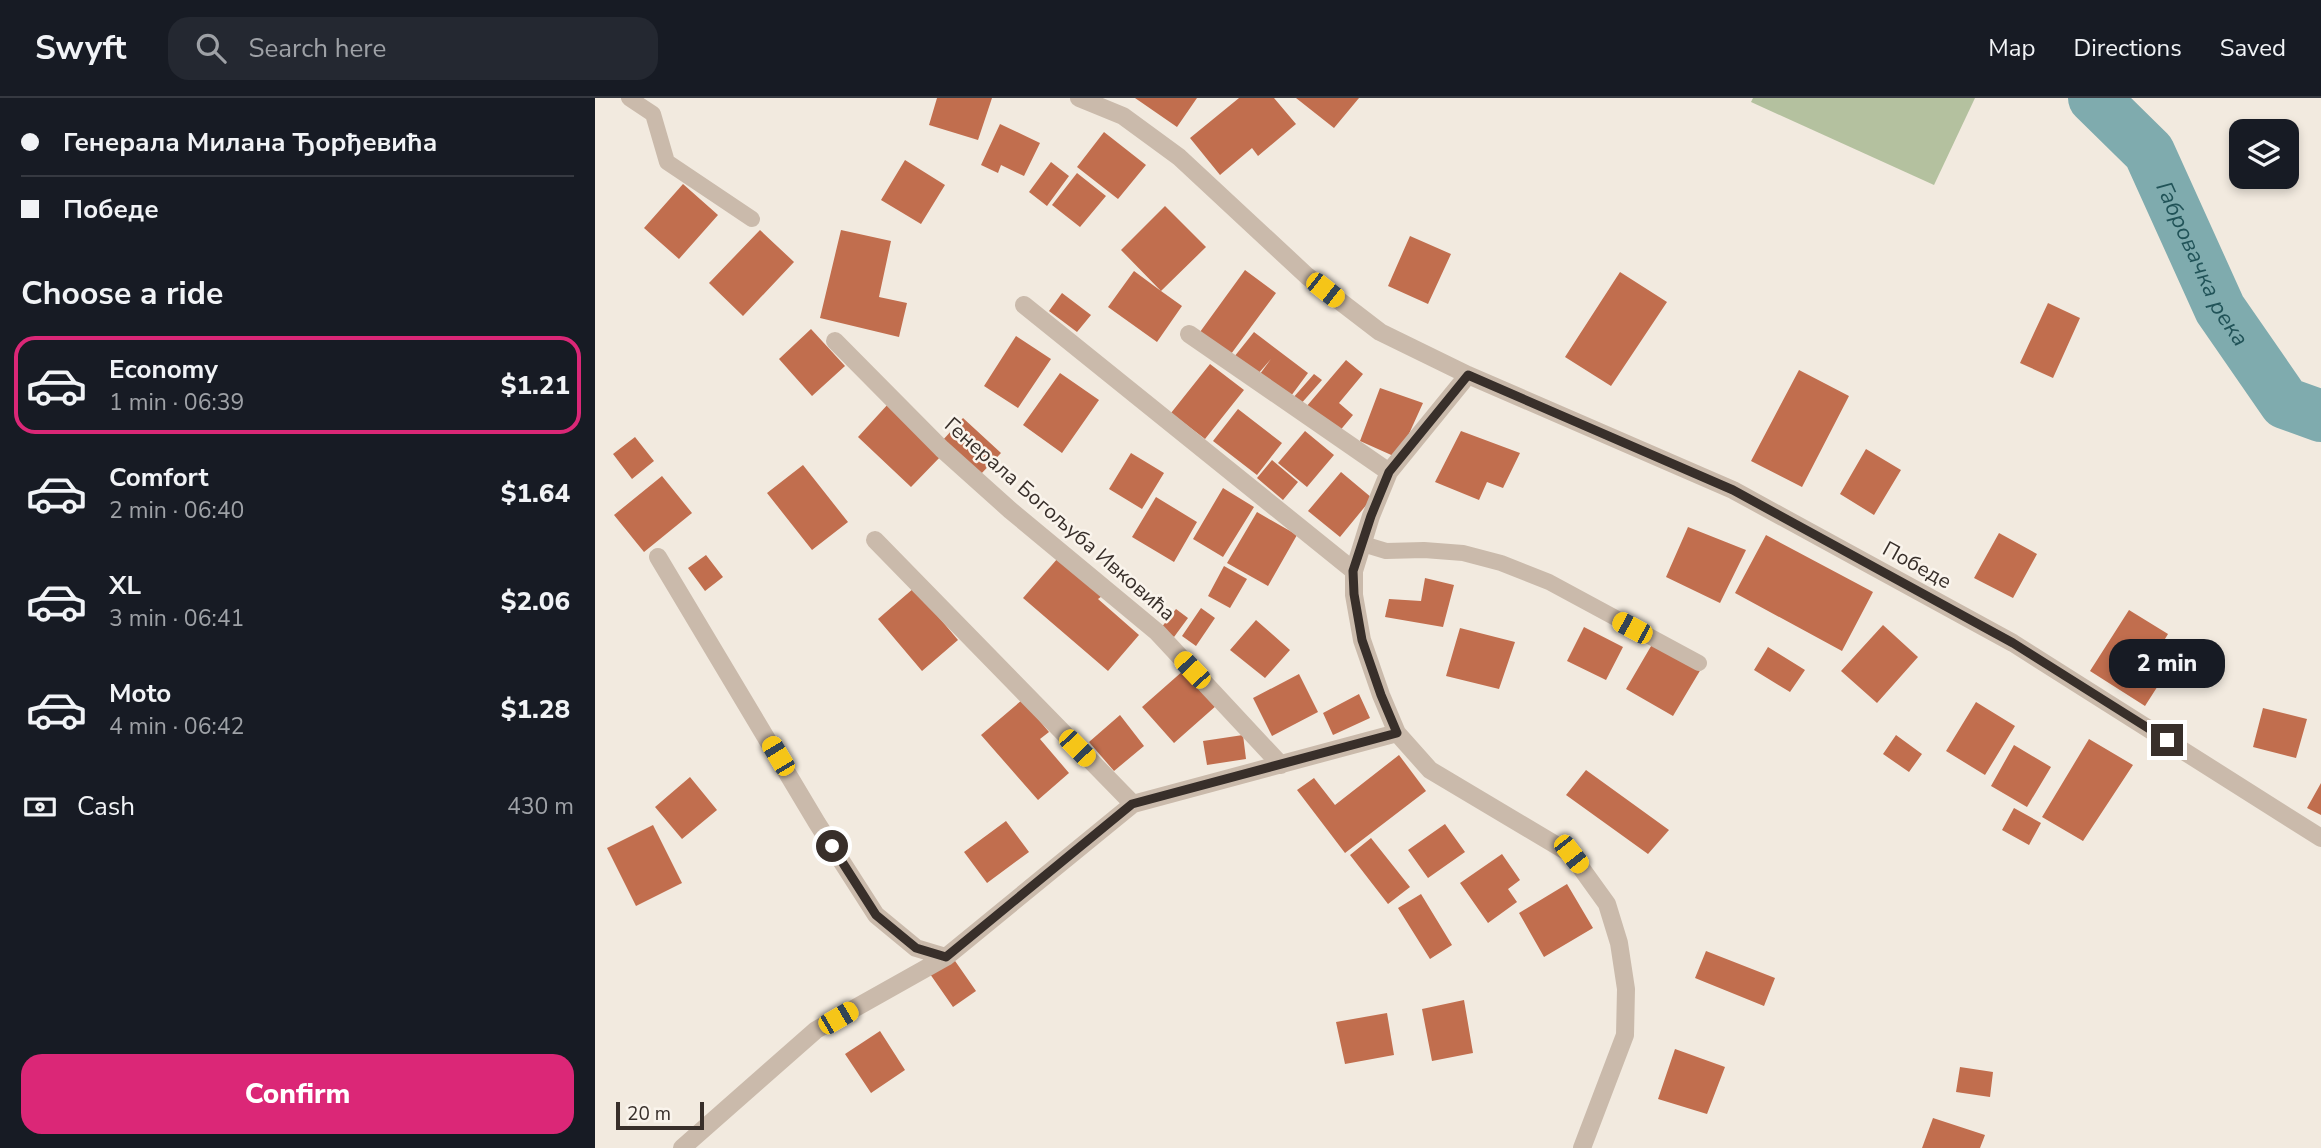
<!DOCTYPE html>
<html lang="en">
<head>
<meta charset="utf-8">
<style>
	:root { --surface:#171b24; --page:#242831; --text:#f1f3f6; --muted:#9ea1a6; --line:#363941; --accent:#db2777 }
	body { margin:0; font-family:"Nunito Sans",sans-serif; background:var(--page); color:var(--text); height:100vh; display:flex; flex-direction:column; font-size:26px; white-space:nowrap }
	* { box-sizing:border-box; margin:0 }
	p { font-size:23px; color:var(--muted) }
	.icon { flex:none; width:38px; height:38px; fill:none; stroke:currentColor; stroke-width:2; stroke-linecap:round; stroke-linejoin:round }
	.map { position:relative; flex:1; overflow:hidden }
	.side { display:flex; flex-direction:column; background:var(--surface); width:595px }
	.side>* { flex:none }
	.hud { display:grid; align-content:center; height:154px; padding:0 21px; background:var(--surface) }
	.controls { position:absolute; left:1634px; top:21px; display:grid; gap:14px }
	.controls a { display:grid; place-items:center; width:70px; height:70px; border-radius:14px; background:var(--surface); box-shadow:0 4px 10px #0003; font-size:35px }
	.scale { position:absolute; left:21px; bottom:18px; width:88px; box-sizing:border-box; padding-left:7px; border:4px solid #382f2a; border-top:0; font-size:19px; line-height:24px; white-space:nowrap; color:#382f2a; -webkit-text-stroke:5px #faf4ec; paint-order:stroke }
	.end { position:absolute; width:32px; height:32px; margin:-16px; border:9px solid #382f2a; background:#fff; box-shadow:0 0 0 4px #fff }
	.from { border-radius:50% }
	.bubble { position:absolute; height:49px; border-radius:21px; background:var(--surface); box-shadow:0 4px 10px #0003; font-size:23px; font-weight:800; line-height:49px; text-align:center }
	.car { position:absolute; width:21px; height:42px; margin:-21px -10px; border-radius:9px; box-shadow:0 0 5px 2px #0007; background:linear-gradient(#f5c518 24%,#345 0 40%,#f5c518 0 76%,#345 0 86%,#f5c518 0) }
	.hud b { display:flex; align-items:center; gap:24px; height:66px; font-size:26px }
	.hud b+b { border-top:2px solid var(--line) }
	.hud i { width:18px; height:18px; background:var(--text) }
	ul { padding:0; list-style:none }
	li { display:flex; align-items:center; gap:21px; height:98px; margin:0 14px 10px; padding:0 7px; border:4px solid transparent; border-radius:21px }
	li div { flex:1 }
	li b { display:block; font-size:26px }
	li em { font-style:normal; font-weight:800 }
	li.on { border-color:var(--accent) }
	li>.icon { width:63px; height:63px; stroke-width:1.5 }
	h2 { padding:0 21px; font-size:32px; line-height:84px }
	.pay { display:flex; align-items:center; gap:18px; height:77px; padding:0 21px; font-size:26px }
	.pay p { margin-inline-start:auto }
	.action { display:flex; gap:14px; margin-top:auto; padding:14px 21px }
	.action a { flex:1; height:80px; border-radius:21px; background:var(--accent); color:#fff; font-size:28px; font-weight:800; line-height:80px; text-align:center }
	header { display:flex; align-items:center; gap:42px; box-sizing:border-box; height:98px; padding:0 35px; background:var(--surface); border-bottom:2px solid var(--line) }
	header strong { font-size:33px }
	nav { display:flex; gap:38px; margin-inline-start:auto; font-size:24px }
	.search { width:490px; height:63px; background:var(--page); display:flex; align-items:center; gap:18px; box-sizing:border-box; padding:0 24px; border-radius:21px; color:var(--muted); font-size:26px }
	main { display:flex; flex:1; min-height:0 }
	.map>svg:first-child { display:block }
	.green { fill:#b4c19f }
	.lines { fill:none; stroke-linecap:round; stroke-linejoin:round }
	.river { stroke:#7fabae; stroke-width:52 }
	.building { fill:#c16e4e }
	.lane { stroke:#cabaab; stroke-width:16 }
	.street { stroke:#cabaab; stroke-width:18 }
	.route { stroke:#382f2a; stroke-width:9 }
	.labels { text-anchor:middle; stroke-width:5; stroke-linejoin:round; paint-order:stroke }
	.street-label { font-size:21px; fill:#382f2a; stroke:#faf4ec }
	.water-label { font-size:23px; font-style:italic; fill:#215358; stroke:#faf4ec }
</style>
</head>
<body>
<header>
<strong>Swyft</strong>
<div class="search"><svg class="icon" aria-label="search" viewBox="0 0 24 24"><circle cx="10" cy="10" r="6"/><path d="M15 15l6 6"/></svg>Search here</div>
<nav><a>Map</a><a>Directions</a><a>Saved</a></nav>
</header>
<main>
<section class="side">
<div class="hud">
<b><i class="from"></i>Генерала Милана Ђорђевића</b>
<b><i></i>Победе</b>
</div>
<h2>Choose a ride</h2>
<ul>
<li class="on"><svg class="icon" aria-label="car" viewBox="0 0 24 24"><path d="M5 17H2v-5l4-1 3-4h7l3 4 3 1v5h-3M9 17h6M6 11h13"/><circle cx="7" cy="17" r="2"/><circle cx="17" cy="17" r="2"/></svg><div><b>Economy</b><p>1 min · 06:39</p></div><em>$1.21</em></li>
<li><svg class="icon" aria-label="car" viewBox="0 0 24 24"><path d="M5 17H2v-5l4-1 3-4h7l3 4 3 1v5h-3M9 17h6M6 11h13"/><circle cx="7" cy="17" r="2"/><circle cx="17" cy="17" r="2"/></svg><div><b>Comfort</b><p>2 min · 06:40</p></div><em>$1.64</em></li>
<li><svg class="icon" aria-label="car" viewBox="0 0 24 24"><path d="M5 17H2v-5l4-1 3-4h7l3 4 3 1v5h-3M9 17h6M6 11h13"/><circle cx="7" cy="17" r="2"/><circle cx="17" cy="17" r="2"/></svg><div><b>XL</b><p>3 min · 06:41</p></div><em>$2.06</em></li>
<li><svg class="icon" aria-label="car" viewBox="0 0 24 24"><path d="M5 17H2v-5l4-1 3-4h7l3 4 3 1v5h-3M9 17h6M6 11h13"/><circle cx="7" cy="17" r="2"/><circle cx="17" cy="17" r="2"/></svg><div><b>Moto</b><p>4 min · 06:42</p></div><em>$1.28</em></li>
</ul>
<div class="pay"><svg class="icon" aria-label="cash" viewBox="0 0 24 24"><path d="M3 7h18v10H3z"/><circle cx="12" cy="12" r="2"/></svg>Cash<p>430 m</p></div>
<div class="action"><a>Confirm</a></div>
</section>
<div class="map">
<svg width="1726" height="1050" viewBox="0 0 1726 1050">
	<rect width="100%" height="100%" fill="#f2eadf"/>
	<path class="green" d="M1158,0H1380L1339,87L1156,4Z"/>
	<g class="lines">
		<path class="river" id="s1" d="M1499,0L1554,54L1625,211L1690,305L1726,318"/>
	</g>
	<path class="building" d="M342,0H397L383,42L334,27Z
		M540,0H602L582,29Z
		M644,0H679L701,26L663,58L657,50L625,77L595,40Z
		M701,0H764L739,30Z
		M405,26L445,45L429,78L406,67L403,75L386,67Z
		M509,34L551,67L523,101L482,69Z
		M310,62L350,87L326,126L286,102Z
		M456,64L474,78L452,108L434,94Z
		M482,75L511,98L485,129L457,107Z
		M88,86L123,117L84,161L49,130Z
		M570,108L611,149L566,193L587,208L562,244L513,209L539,173L566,193L526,152Z
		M165,132L199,164L148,218L114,185Z
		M246,132L296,143L284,199L312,205L304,239L225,220Z
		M815,138L856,156L833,206L793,188Z
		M650,172L681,195L636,256L605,234Z
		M1025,174L1072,204L1016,288L970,259Z
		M467,195L496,217L482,234L454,213Z
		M1453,205L1485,220L1458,280L1425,265Z
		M216,231L250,268L217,298L184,261Z
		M659,234L713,275L693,302L662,280L676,261L662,277L639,259Z
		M421,238L456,261L423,310L389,288Z
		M751,262L768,276L744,305L758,317L743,335L711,309Z
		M615,266L649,292L610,341L576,315Z
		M1204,272L1254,298L1207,389L1156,363Z
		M465,275L504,302L467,355L428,327Z
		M719,276L727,282L704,308L697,301Z
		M785,290L828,305L803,360L765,343Z
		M294,305L348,356L316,389L263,339Z
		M643,311L687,345L662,377L618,343Z
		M368,320L406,355L384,378L347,343Z
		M710,333L739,357L712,389L683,365Z
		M866,333L925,355L908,390L892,384L884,402L840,384Z
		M40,339L59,363L37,381L18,356Z
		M1271,351L1306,372L1279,417L1245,396Z
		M536,355L569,375L547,411L514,391Z
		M677,362L703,384L688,402L662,380Z
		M208,367L253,424L217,452L172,395Z
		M746,374L777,400L745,439L713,413Z
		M67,378L97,415L49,454L19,417Z
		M628,390L659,409L628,459L598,441Z
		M561,399L602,424L579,464L537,439Z
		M662,414L702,437L673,488L632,465Z
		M1093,429L1151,452L1125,505L1071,479Z
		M1404,435L1442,456L1418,500L1379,480Z
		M1171,437L1278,494L1247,553L1140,495Z
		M111,457L128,479L110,493L93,470Z
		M463,460L507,498L503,501L544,537L513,573L428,500Z
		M629,468L652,481L635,510L613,498Z
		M830,480L859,487L848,529L790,519L794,501L826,503Z
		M319,490L363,542L327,573L283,521Z
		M606,510L620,520L601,548L587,538Z
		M581,511L593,520L579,539L566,530Z
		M1534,512L1573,536L1559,559L1575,569L1550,608L1495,573Z
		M661,522L695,552L670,580L635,552Z
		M1288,527L1323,559L1282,605L1246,573Z
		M989,529L1028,549L1011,582L972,563Z
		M865,530L920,544L904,591L851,578Z
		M1059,543L1106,571L1078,618L1031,591Z
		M1173,549L1210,572L1195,594L1159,572Z
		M589,572L622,607L579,645L547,609Z
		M704,576L723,614L677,638L658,600Z
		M764,596L775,620L738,637L728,615Z
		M427,602L454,634L445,641L474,675L443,702L386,637Z
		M1381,604L1420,628L1390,677L1351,653Z
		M1668,610L1712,621L1701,660L1658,649Z
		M525,617L549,648L519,673L494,644Z
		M648,637L651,661L612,667L608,643Z
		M1301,637L1327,656L1314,674L1288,656Z
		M1494,641L1538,667L1488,743L1447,719Z
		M1419,647L1456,669L1432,709L1396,688Z
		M804,657L831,693L750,755L702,692L719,680L740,707Z
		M991,672L1074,732L1053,756L971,697Z
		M95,679L122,712L87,741L60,709Z
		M1726,685V717L1712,710Z
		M1419,710L1446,725L1434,747L1407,732Z
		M411,723L434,754L392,785L369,754Z
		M850,726L870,754L833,780L813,752Z
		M58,727L87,785L41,808L12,750Z
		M776,740L815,789L793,806L755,757Z
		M907,756L925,782L913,791L922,804L893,825L865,785Z
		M972,786L998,830L949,859L924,815Z
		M826,796L857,847L835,861L803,810Z
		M1111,853L1180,880L1169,908L1100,880Z
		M358,860L381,893L358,909L335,876Z
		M869,902L878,955L837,963L827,911Z
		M792,915L799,957L750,966L741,924Z
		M285,933L310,972L276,995L250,956Z
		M1080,951L1130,969L1112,1016L1063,1001Z
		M1365,969L1398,974L1395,999L1361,994Z
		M1338,1020L1390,1037L1385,1050H1327Z"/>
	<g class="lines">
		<path class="lane" d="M34,0L58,16L72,64L157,121
			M768,446L791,453L829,452L868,455L906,465L954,484L1104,565"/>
		<path class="street" d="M484,0L528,18L584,59L712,178L785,234L873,277L1138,392L1418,545L1726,740
			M429,207L759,473
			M594,236L794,374
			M240,243L347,351L415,412L562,534L686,667
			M873,277L794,374L776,418L759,473V497L767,542L786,597L802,635L835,672L976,756L1012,806L1024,845L1031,891L1030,937L987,1050
			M280,442L538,706
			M63,459L222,725L281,817L321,850L351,859
			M87,1050L221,932L351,859L538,706L802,635"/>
	</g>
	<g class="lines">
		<path class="route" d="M237,748L281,817L321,850L351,859L537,706L802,635L786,597L767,542L759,496L758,473L776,418L794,374L873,277L1138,392L1418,545L1572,642"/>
	</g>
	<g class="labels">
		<g class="street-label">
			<text transform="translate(465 421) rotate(41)" y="7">Генерала Богољуба Ивковића</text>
			<text transform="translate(1322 467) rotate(29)" y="7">Победе</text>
		</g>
		<g class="water-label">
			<text dy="8" stroke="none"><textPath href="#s1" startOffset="201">Габровачка река</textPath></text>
		</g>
	</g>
</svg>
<div class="controls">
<a><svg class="icon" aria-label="layers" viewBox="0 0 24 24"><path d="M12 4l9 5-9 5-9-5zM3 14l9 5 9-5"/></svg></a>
</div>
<div class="scale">20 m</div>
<i class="end from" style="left:237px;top:748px"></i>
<i class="end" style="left:1572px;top:642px"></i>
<div class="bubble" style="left:1514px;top:541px;width:116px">2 min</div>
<i class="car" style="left:730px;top:192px;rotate:128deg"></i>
<i class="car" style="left:1037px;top:530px;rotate:298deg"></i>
<i class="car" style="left:597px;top:572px;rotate:317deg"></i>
<i class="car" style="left:482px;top:650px;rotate:136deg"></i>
<i class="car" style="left:183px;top:658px;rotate:329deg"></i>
<i class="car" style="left:976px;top:756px;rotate:142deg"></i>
<i class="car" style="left:243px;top:920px;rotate:60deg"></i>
</div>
</main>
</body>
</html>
